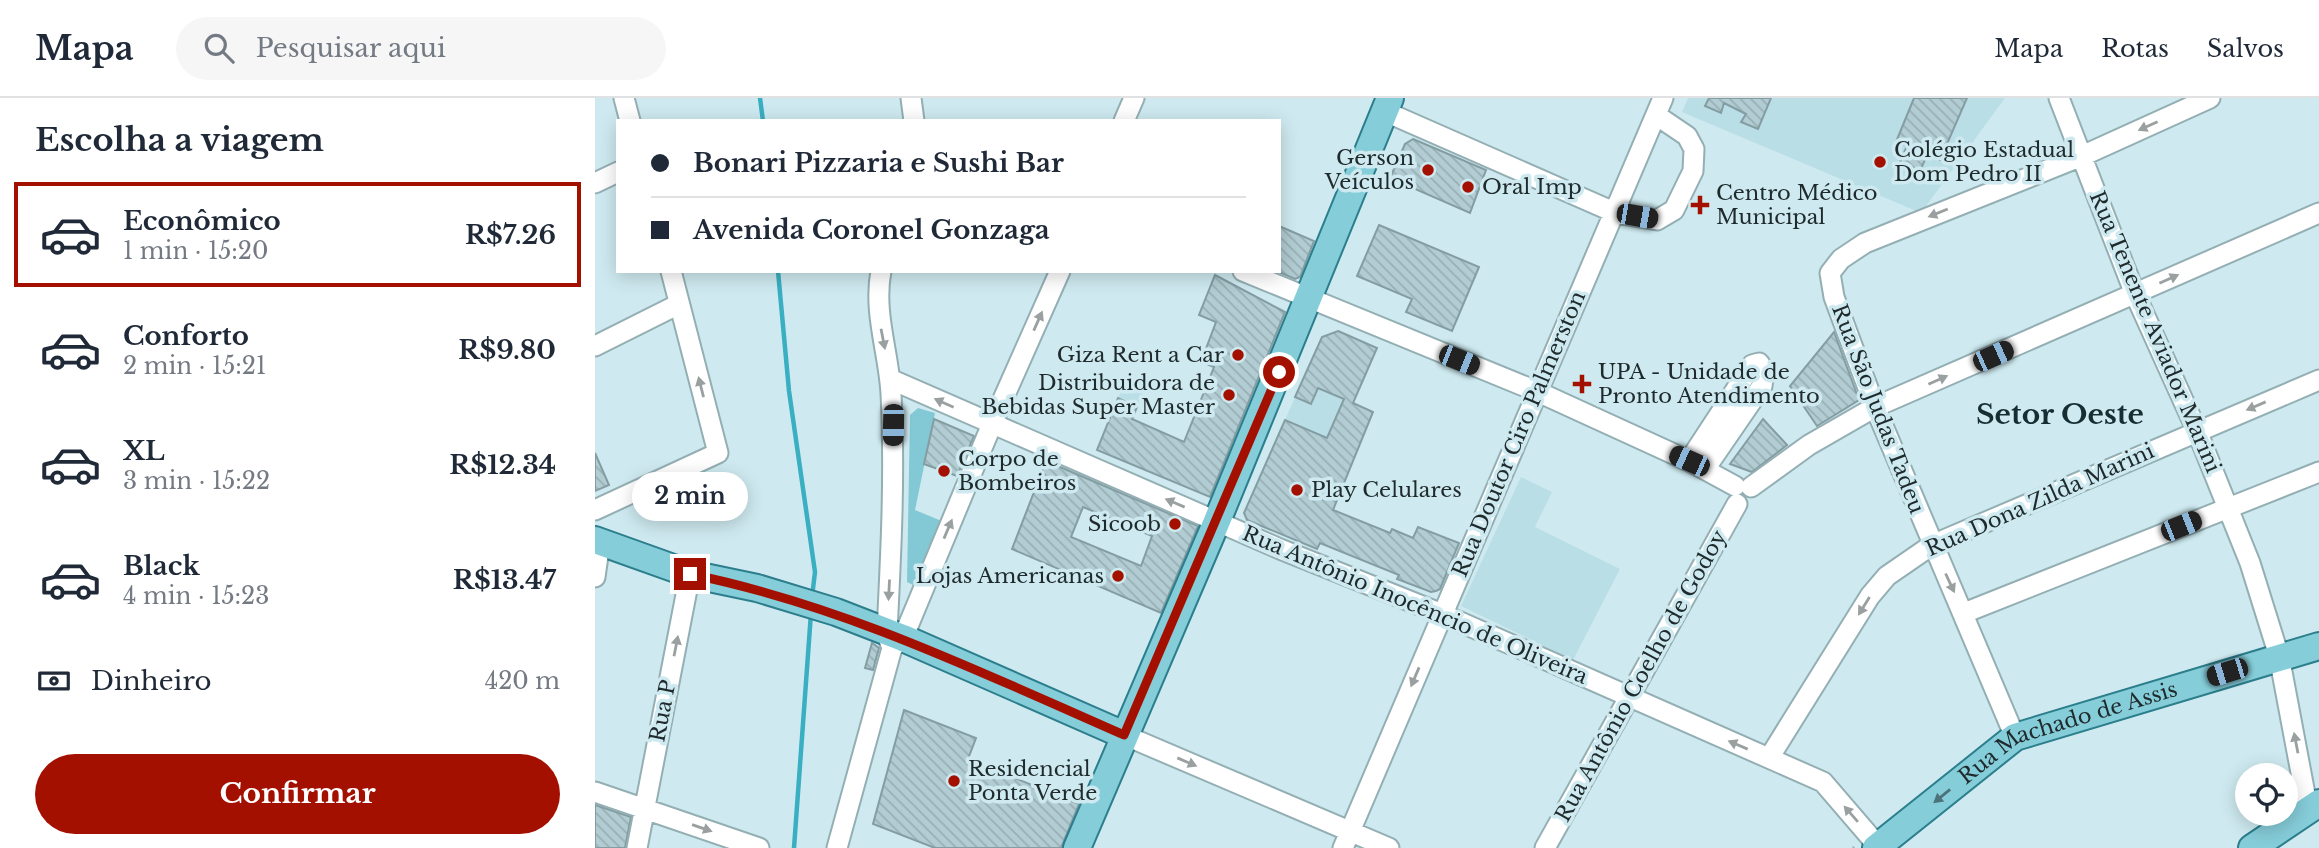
<!DOCTYPE html>
<html lang="pt">
<head>
<meta charset="utf-8">
<style>
	:root { --surface:#fff; --page:#f6f6f7; --text:#1f2937; --muted:#747a83; --line:#e0e1e3; --accent:#a41000 }
	body { margin:0; font-family:"Libre Baskerville",serif; background:var(--page); color:var(--text); height:100vh; display:flex; flex-direction:column; font-size:26px; white-space:nowrap }
	* { box-sizing:border-box; margin:0 }
	p { font-size:23px; color:var(--muted) }
	.icon { flex:none; width:38px; height:38px; fill:none; stroke:currentColor; stroke-width:2; stroke-linecap:round; stroke-linejoin:round }
	.map { position:relative; flex:1; overflow:hidden }
	.side { display:flex; flex-direction:column; background:var(--surface); width:595px }
	.side>* { flex:none }
	.hud { position:absolute; left:21px; top:21px; width:665px; height:154px; border-radius:0px; box-shadow:0 4px 18px #0003; display:grid; align-content:center; height:154px; padding:0 35px; background:var(--surface) }
	.fabs { position:absolute; left:1640px; top:665px; display:grid; gap:14px }
	.fabs a { display:grid; place-items:center; width:63px; height:63px; border-radius:50%; background:var(--surface); box-shadow:0 4px 18px #0003; font-size:35px }
	.end { position:absolute; width:32px; height:32px; margin:-16px; border:9px solid #a41000; background:#fff; box-shadow:0 0 0 4px #fff }
	.from { border-radius:50% }
	.bubble { position:absolute; height:49px; border-radius:24px; background:var(--surface); box-shadow:0 4px 18px #0003; font-size:23px; font-weight:700; line-height:49px; text-align:center }
	.car { position:absolute; width:21px; height:42px; margin:-21px -10px; border-radius:9px; box-shadow:0 0 5px 2px #0007; background:linear-gradient(#222 24%,#8ab4d8 0 40%,#222 0 76%,#8ab4d8 0 86%,#222 0) }
	.hud b { display:flex; align-items:center; gap:24px; height:66px; font-size:26px }
	.hud b+b { border-top:2px solid var(--line) }
	.hud i { width:18px; height:18px; background:var(--text) }
	ul { padding:0; list-style:none }
	li { display:flex; align-items:center; gap:21px; height:105px; margin:0 14px 10px; padding:0 21px; border:4px solid transparent; border-radius:0px }
	li div { flex:1 }
	li b { display:block; font-size:26px }
	li em { font-style:normal; font-weight:700 }
	li.selected { border-color:var(--accent) }
	li>.icon { width:63px; height:63px; stroke-width:1.5 }
	h2 { padding:0 35px; font-size:32px; line-height:84px }
	.pay { display:flex; align-items:center; gap:18px; height:77px; padding:0 35px; font-size:26px }
	.pay p { margin-inline-start:auto }
	.primary-button { display:flex; gap:14px; margin-top:auto; padding:14px 35px }
	.primary-button a { flex:1; height:80px; border-radius:42px; background:var(--accent); color:#fff; font-size:28px; font-weight:700; line-height:80px; text-align:center }
	header { display:flex; align-items:center; gap:42px; box-sizing:border-box; height:98px; padding:0 35px; background:var(--surface); border-bottom:2px solid var(--line) }
	header strong { font-size:33px }
	nav { display:flex; gap:38px; margin-inline-start:auto; font-size:24px }
	.search { width:490px; height:63px; background:var(--page); display:flex; align-items:center; gap:18px; box-sizing:border-box; padding:0 24px; border-radius:38px; color:var(--muted); font-size:26px }
	main { display:flex; flex:1; min-height:0 }
	.map>svg:first-child { display:block }
	.built { fill:#b9dee5 }
	.park { fill:#82c8d5 }
	.lines { fill:none; stroke-linecap:round; stroke-linejoin:round }
	.stream { stroke:#3aafc2; stroke-width:4.5 }
	.building { fill:url(#building-back-hatch); stroke:#839da3; stroke-width:2; fill-rule:evenodd }
	.minor-casing { stroke:#94afb4; stroke-width:23 }
	.major-casing { stroke:#2c7e8c; stroke-width:30 }
	.path { stroke:#94abb0; stroke-width:2.5; stroke-dasharray:5 3.5; stroke-linecap:butt }
	.minor { stroke:#fff; stroke-width:19 }
	.major { stroke:#85cdd9; stroke-width:26 }
	.oneway { fill:#9a9fa0 }
	.oneway2 { fill:#4d737a }
	.route { stroke:#a41000; stroke-width:9 }
	.poi-dot { fill:#a41000; stroke:#ceeaf0; stroke-width:2.5 }
	.labels { text-anchor:middle; stroke-width:7; stroke-linejoin:round; paint-order:stroke }
	.poi-label { font-size:21px; fill:#1f2a2c; stroke:#ceeaf0; text-anchor:start }
	.street-label { font-size:21px; fill:#1f2a2c; stroke:#ceeaf0 }
	.district-label { font-size:28px; font-weight:bold; fill:#162d31; stroke:#ceeaf0 }
</style>
</head>
<body>
<header>
<strong>Mapa</strong>
<div class="search"><svg class="icon" aria-label="search" viewBox="0 0 24 24"><circle cx="10" cy="10" r="6"/><path d="M15 15l6 6"/></svg>Pesquisar aqui</div>
<nav><a>Mapa</a><a>Rotas</a><a>Salvos</a></nav>
</header>
<main>
<section class="side">
<h2>Escolha a viagem</h2>
<ul>
<li class="selected"><svg class="icon" aria-label="car" viewBox="0 0 24 24"><path d="M5 17H2v-5l4-1 3-4h7l3 4 3 1v5h-3M9 17h6M6 11h13"/><circle cx="7" cy="17" r="2"/><circle cx="17" cy="17" r="2"/></svg><div><b>Econômico</b><p>1 min · 15:20</p></div><em>R$7.26</em></li>
<li><svg class="icon" aria-label="car" viewBox="0 0 24 24"><path d="M5 17H2v-5l4-1 3-4h7l3 4 3 1v5h-3M9 17h6M6 11h13"/><circle cx="7" cy="17" r="2"/><circle cx="17" cy="17" r="2"/></svg><div><b>Conforto</b><p>2 min · 15:21</p></div><em>R$9.80</em></li>
<li><svg class="icon" aria-label="car" viewBox="0 0 24 24"><path d="M5 17H2v-5l4-1 3-4h7l3 4 3 1v5h-3M9 17h6M6 11h13"/><circle cx="7" cy="17" r="2"/><circle cx="17" cy="17" r="2"/></svg><div><b>XL</b><p>3 min · 15:22</p></div><em>R$12.34</em></li>
<li><svg class="icon" aria-label="car" viewBox="0 0 24 24"><path d="M5 17H2v-5l4-1 3-4h7l3 4 3 1v5h-3M9 17h6M6 11h13"/><circle cx="7" cy="17" r="2"/><circle cx="17" cy="17" r="2"/></svg><div><b>Black</b><p>4 min · 15:23</p></div><em>R$13.47</em></li>
</ul>
<div class="pay"><svg class="icon" aria-label="cash" viewBox="0 0 24 24"><path d="M3 7h18v10H3z"/><circle cx="12" cy="12" r="2"/></svg>Dinheiro<p>420 m</p></div>
<div class="primary-button"><a>Confirmar</a></div>
</section>
<div class="map">
<svg width="1724" height="750" viewBox="0 0 1724 750">
	<defs>
		<pattern id="building-back-hatch" width="6" height="6" patternUnits="userSpaceOnUse" patternTransform="scale(1.75)"><rect width="6" height="6" fill="#b1ccd2"/><path d="M-1 5l2 2M0 0l6 6M5-1l2 2" fill="none" stroke="#98afb4"/></pattern>
	</defs>
	<rect width="100%" height="100%" fill="#ceeaf0"/>
	<path class="built" d="M1093,0H1410L1326,115L1087,14Z
		M532,278L552,286L520,360L502,352Z
		M707,283L778,314L762,353L690,322Z
		M926,379L957,394L940,429L1025,471L978,562L866,508Z"/>
	<path class="park" d="M323,310L340,315L320,412L349,424L320,488L312,484L315,317Z"/>
	<g class="lines">
		<path class="stream" d="M165,0L168,23
			M183,173L194,293L220,474L217,499
			M199,750L216,515"/>
	</g>
	<path class="building" d="M1114,0H1176L1163,31L1146,24L1151,16L1129,5L1126,15L1110,8Z
		M1319,0H1372L1345,62L1332,57L1325,73L1305,64L1312,48L1301,44Z
		M818,41L891,72L875,115L795,80L810,46Z
		M784,127L884,169L857,233L811,214L817,201L762,178Z
		M684,128L719,143L705,179L700,181L684,174Z
		M620,177L690,214L615,399L502,352L523,300L542,309L537,321L589,344L619,269L606,264L621,224L604,217Z
		M743,233L782,250L758,305L778,314L738,412L795,435L797,431L818,440L823,429L864,445L845,491L841,493L836,494L802,481L804,477L725,445L722,451L652,422L649,415L690,322L732,340L749,301L723,290L716,306L700,299L727,239Z
		M1239,234L1264,302L1222,328L1195,288Z
		M339,321L379,338L362,378L329,366Z
		M1168,321L1192,347L1157,374L1135,366Z
		M0,355L14,387L0,393Z
		M451,363L603,428L566,515L417,451ZM488,409L557,438L546,468L476,439Z
		M277,545L284,550L278,572L270,570Z
		M309,612L381,640L373,661L484,706L466,750H340L278,726Z
		M0,707L36,719L30,750H0Z"/>
	<g class="lines">
		<g class="minor-casing">
			<path id="minor" d="M29,0L35,23
				M316,0L319,23
				M1464,0L1540,196L1602,333L1655,465L1684,558L1713,712
				M791,14L1021,115L1062,122L1079,112L1098,73L1099,51L1092,38L1061,17
				M529,23L539,0
				M0,85L23,74
				M286,173C278,215 294,255 296,296C300,375 296,455 292,534L295,545
				M648,173L941,293L1094,363L1140,388
				M0,248L84,206
				M295,281L685,451L847,516L1228,684L1283,748
				M1094,363L1157,267L1164,265L1169,272L1167,288L1110,371
				M1156,389L1214,347L1280,309L1724,115
				M0,412L123,355L76,173
				M0,479L5,444
				M1369,515L1724,374
				M529,637L794,750
				M1420,639L1280,309L1239,199L1235,175L1246,161L1270,145L1487,58L1615,0
				M1174,660L1275,498L1292,478L1337,447L1724,282
				M0,694L164,750
				M42,750L95,476
				M242,750L297,550L308,540L397,326L465,173
				M748,750L1068,0
				M950,750L1142,406"/>
		</g>
		<g class="major-casing">
			<g id="major">
				<path d="M0,442L95,476L162,490L241,514L308,540L529,637"/>
				<path d="M482,750L622,423L795,0"/>
				<path id="s1" d="M1281,750L1420,639L1724,548"/>
				<path d="M1657,750L1724,705"/>
			</g>
		</g>
		<path class="path" d="M1258,750L1259,749"/>
		<use href="#minor" class="minor"/>
		<use href="#major" class="major"/>
	</g>
	<defs><path id="oneway-solid" d="M-6-.8H1V-3.2L6.5 0L1 3.2V.8H-6Z" transform="scale(1.75)"/></defs>
	<g class="oneway">
		<use href="#oneway-solid" transform="translate(1553 28) rotate(156)"/>
		<use href="#oneway-solid" transform="translate(1343 115) rotate(158)"/>
		<use href="#oneway-solid" transform="translate(1574 181) rotate(-24)"/>
		<use href="#oneway-solid" transform="translate(443 223) rotate(-66)"/>
		<use href="#oneway-solid" transform="translate(288 241) rotate(79)"/>
		<use href="#oneway-solid" transform="translate(1343 282) rotate(-24)"/>
		<use href="#oneway-solid" transform="translate(106 289) rotate(-104)"/>
		<use href="#oneway-solid" transform="translate(349 305) rotate(-156)"/>
		<use href="#oneway-solid" transform="translate(1661 308) rotate(157)"/>
		<use href="#oneway-solid" transform="translate(580 405) rotate(-157)"/>
		<use href="#oneway-solid" transform="translate(353 431) rotate(-67)"/>
		<use href="#oneway-solid" transform="translate(1355 485) rotate(65)"/>
		<use href="#oneway-solid" transform="translate(294 492) rotate(93)"/>
		<use href="#oneway-solid" transform="translate(1269 508) rotate(122)"/>
		<use href="#oneway-solid" transform="translate(81 548) rotate(-79)"/>
		<use href="#oneway-solid" transform="translate(820 579) rotate(113)"/>
		<use href="#oneway-solid" transform="translate(1701 645) rotate(-101)"/>
		<use href="#oneway-solid" transform="translate(1143 647) rotate(-157)"/>
		<use href="#oneway-solid" transform="translate(592 664) rotate(23)"/>
		<use href="#oneway-solid" transform="translate(1256 716) rotate(-131)"/>
		<use href="#oneway-solid" transform="translate(107 730) rotate(19)"/>
	</g>
	<use class="oneway2" href="#oneway-solid" transform="translate(1347 698) rotate(141)"/>
	<g class="lines">
		<path class="route" d="M95,476C250,508 385,574 529,637L684,274"/>
	</g>
	<g class="poi-dot">
		<circle cx="1285" cy="64" r="7"/>
		<circle cx="833" cy="72" r="7"/>
		<circle cx="873" cy="89" r="7"/>
		<path d="M1101.5 96.5h7v7h7v7h-7v7h-7v-7h-7v-7h7z"/>
		<circle cx="643" cy="257" r="7"/>
		<path d="M983.5 275.5h7v7h7v7h-7v7h-7v-7h-7v-7h7z"/>
		<circle cx="634" cy="297" r="7"/>
		<circle cx="349" cy="373" r="7"/>
		<circle cx="702" cy="392" r="7"/>
		<circle cx="580" cy="426" r="7"/>
		<circle cx="523" cy="478" r="7"/>
		<circle cx="359" cy="683" r="7"/>
	</g>
	<g class="labels">
		<g class="poi-label">
			<text x="1299" y="59">Colégio Estadual<tspan x="1299" dy="24">Dom Pedro II</tspan></text>
			<text x="819" y="67" text-anchor="end">Gerson<tspan x="819" dy="24">Veículos</tspan></text>
			<text x="887" y="96">Oral Imp</text>
			<text x="1121" y="102">Centro Médico<tspan x="1121" dy="24">Municipal</tspan></text>
			<text x="629" y="264" text-anchor="end">Giza Rent a Car</text>
			<text x="1003" y="281">UPA - Unidade de<tspan x="1003" dy="24">Pronto Atendimento</tspan></text>
			<text x="620" y="292" text-anchor="end">Distribuidora de<tspan x="620" dy="24">Bebidas Super Master</tspan></text>
			<text x="363" y="368">Corpo de<tspan x="363" dy="24">Bombeiros</tspan></text>
			<text x="716" y="399">Play Celulares</text>
			<text x="566" y="433" text-anchor="end">Sicoob</text>
			<text x="509" y="485" text-anchor="end">Lojas Americanas</text>
			<text x="373" y="678">Residencial<tspan x="373" dy="24">Ponta Verde</tspan></text>
		</g>
		<g class="street-label">
			<text transform="translate(1560 234) rotate(67)" y="7">Rua Tenente Aviador Marini</text>
			<text transform="translate(1283 311) rotate(69)" y="7">Rua São Judas Tadeu</text>
			<text transform="translate(924 336) rotate(-67)" y="7">Rua Doutor Ciro Palmerston</text>
			<text transform="translate(1445 402) rotate(-24)" y="7">Rua Dona Zilda Marini</text>
			<text transform="translate(820 507) rotate(23)" y="7">Rua Antônio Inocêncio de Oliveira</text>
			<text transform="translate(1046 578) rotate(-61)" y="7">Rua Antônio Coelho de Godoy</text>
			<text transform="translate(68 613) rotate(-79)" y="7">Rua P</text>
			<text dy="7" stroke="none"><textPath href="#s1" startOffset="228">Rua Machado de Assis</textPath></text>
		</g>
		<g class="district-label">
			<text x="1465" y="326">Setor Oeste</text>
		</g>
	</g>
</svg>
<div class="fabs">
<a><svg class="icon" aria-label="locate" viewBox="0 0 24 24"><circle cx="12" cy="12" r="6"/><path d="M12 2v4M12 18v4M2 12h4M18 12h4"/></svg></a>
</div>
<i class="end from" style="left:684px;top:274px"></i>
<i class="end" style="left:95px;top:476px"></i>
<div class="bubble" style="left:37px;top:374px;width:116px">2 min</div>
<i class="car" style="left:1042px;top:118px;rotate:100deg"></i>
<i class="car" style="left:1398px;top:258px;rotate:66deg"></i>
<i class="car" style="left:864px;top:262px;rotate:112deg"></i>
<i class="car" style="left:298px;top:327px;rotate:181deg"></i>
<i class="car" style="left:1094px;top:363px;rotate:294deg"></i>
<i class="car" style="left:1586px;top:428px;rotate:68deg"></i>
<i class="car" style="left:1632px;top:574px;rotate:253deg"></i>
<div class="hud">
<b><i class="from"></i>Bonari Pizzaria e Sushi Bar</b>
<b><i></i>Avenida Coronel Gonzaga</b>
</div>
</div>
</main>
</body>
</html>
